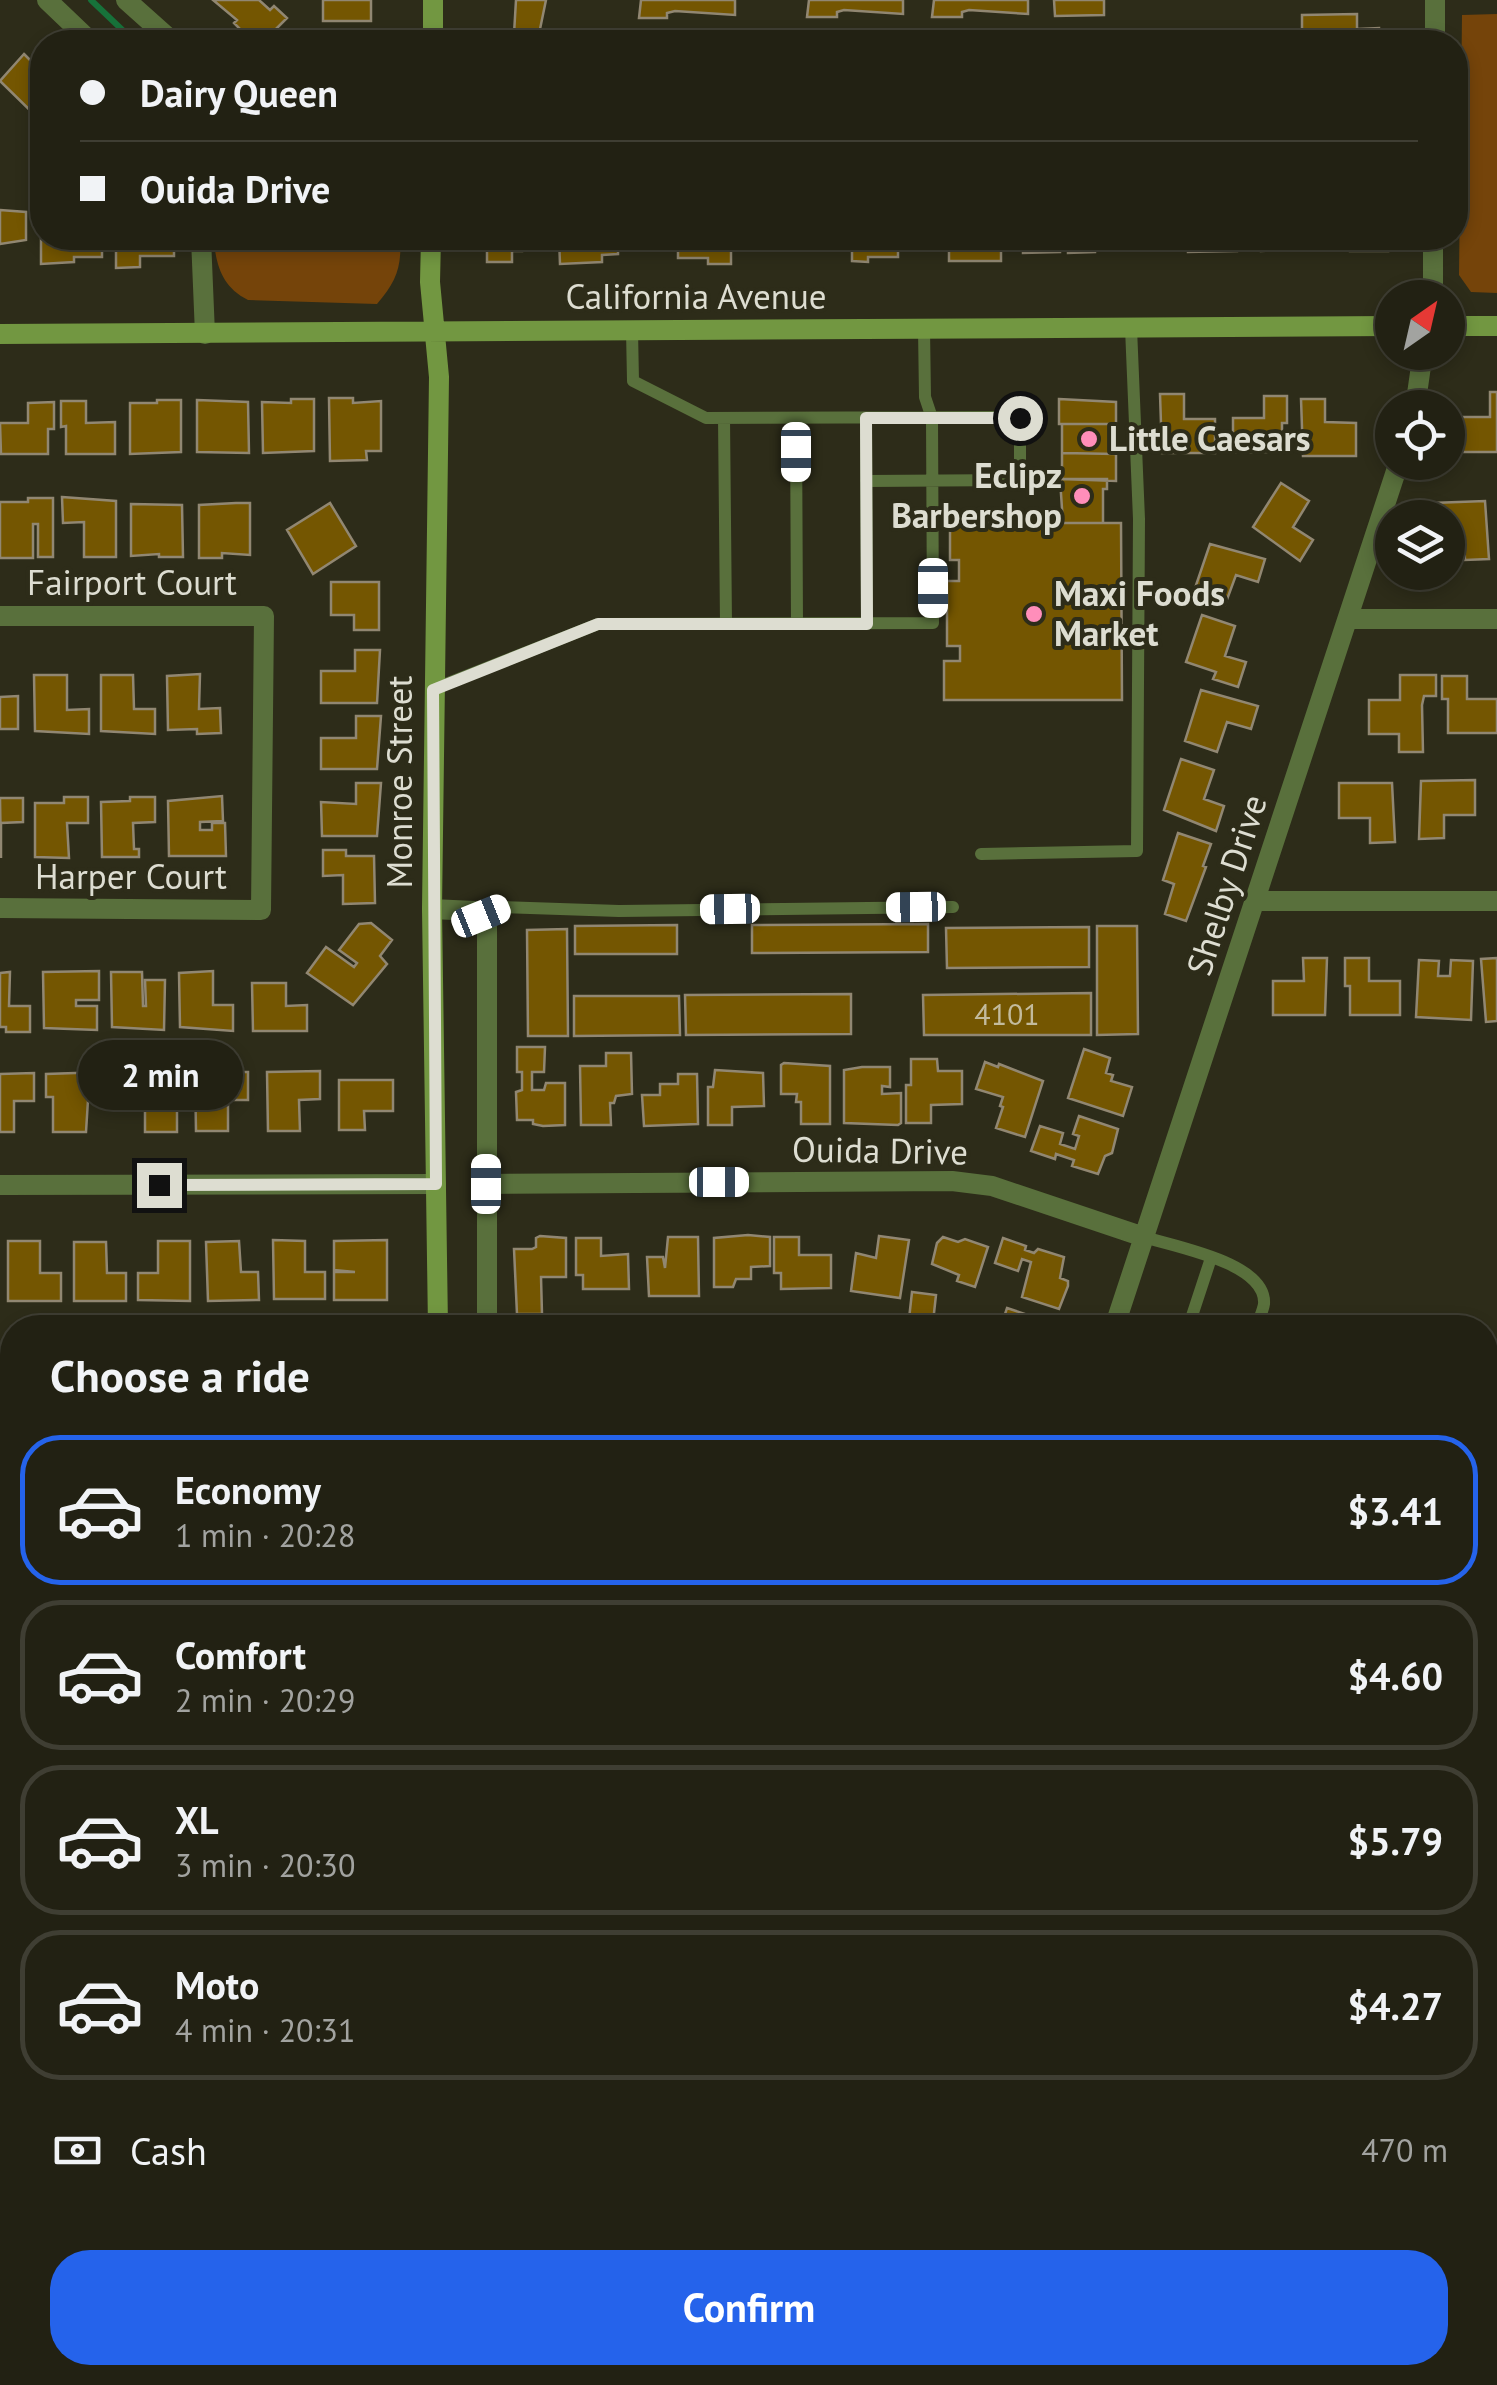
<!DOCTYPE html>
<html lang="en">
<head>
<meta charset="utf-8">
<style>
	:root { --surface:#222113; --page:#2e2e21; --text:#f1f3f6; --muted:#a2a3a0; --line:#3f3e33; --accent:#2563eb }
	body { margin:0; font-family:"PT Sans",sans-serif; background:var(--page); color:var(--text); height:100vh; display:flex; flex-direction:column; font-size:38px; white-space:nowrap }
	* { box-sizing:border-box; margin:0 }
	p { font-size:32px; color:var(--muted) }
	.icon { flex:none; width:55px; height:55px; fill:none; stroke:currentColor; stroke-width:2; stroke-linecap:round; stroke-linejoin:round }
	.map { position:relative; flex:1; overflow:hidden }
	.details { position:absolute; left:0px; top:1315px; width:1498px; height:1070px; display:flex; flex-direction:column; background:var(--surface); border-radius:40px 40px 0 0; box-shadow:0 5px 15px #0003,0 0 0 2px var(--line) }
	.details>* { flex:none }
	.top-card { position:absolute; left:30px; top:30px; width:1438px; height:220px; border-radius:40px; box-shadow:0 5px 15px #0003,0 0 0 2px var(--line); display:grid; align-content:center; height:220px; padding:0 50px; background:var(--surface) }
	.needle { width:65px; rotate:34deg }
	.tools { position:absolute; left:1375px; top:280px; display:grid; gap:20px }
	.tools a { display:grid; place-items:center; width:90px; height:90px; border-radius:50%; background:var(--surface); box-shadow:0 5px 15px #0003,0 0 0 2px var(--line); font-size:50px }
	.end { position:absolute; width:45px; height:45px; margin:-22px; border:12px solid #ddddd1; background:#111; box-shadow:0 0 0 5px #111 }
	.from { border-radius:50% }
	.bubble { position:absolute; height:70px; border-radius:35px; background:var(--surface); box-shadow:0 5px 15px #0003,0 0 0 2px var(--line); font-size:32px; font-weight:600; line-height:70px; text-align:center }
	.car { position:absolute; width:30px; height:60px; margin:-30px -15px; border-radius:12px; box-shadow:0 0 8px 2px #0007; background:linear-gradient(#fff 24%,#345 0 40%,#fff 0 76%,#345 0 86%,#fff 0) }
	.top-card b { display:flex; align-items:center; gap:35px; height:95px; font-size:38px }
	.top-card b+b { border-top:2px solid var(--line) }
	.top-card i { width:25px; height:25px; background:var(--text) }
	ul { padding:0; list-style:none }
	li { display:flex; align-items:center; gap:30px; height:150px; margin:0 20px 15px; padding:0 30px; border:5px solid var(--line); border-radius:40px }
	li div { flex:1 }
	li b { display:block; font-size:38px }
	li em { font-style:normal; font-weight:600 }
	li.on { border-color:var(--accent) }
	li>.icon { width:90px; height:90px; stroke-width:1.5 }
	h2 { padding:0 50px; font-size:45px; line-height:120px }
	.pay { display:flex; align-items:center; gap:25px; height:110px; padding:0 50px; font-size:38px }
	.pay p { margin-inline-start:auto }
	.action { display:flex; gap:20px; margin-top:auto; padding:20px 50px }
	.action a { flex:1; height:115px; border-radius:40px; background:var(--accent); color:#fff; font-size:40px; font-weight:600; line-height:115px; text-align:center }
	.map>svg:first-child { display:block }
	.green { fill:#75440a }
	.lines { fill:none; stroke-linecap:round; stroke-linejoin:round }
	.stream { stroke:#17723a; stroke-width:6 }
	.building { fill:#745601; stroke:#918772; stroke-width:2.5 }
	.lane { stroke:#59703c; stroke-width:12 }
	.street { stroke:#59703c; stroke-width:20 }
	.secondary { stroke:#729741; stroke-width:20 }
	.route { stroke:#ddddd1; stroke-width:12 }
	.poi-dot { fill:#ff8eba; stroke:#2d2c19; stroke-width:4 }
	.labels { text-anchor:middle; stroke-width:8; stroke-linejoin:round; paint-order:stroke }
	.number-label { font-size:30px; fill:#c3bb9d }
	.street-label { font-size:35px; fill:#ddddd1; stroke:#2d2c19 }
	.poi-label { font-size:35px; font-weight:bold; fill:#ddddd1; stroke:#2d2c19; text-anchor:start }
</style>
</head>
<body>
<div class="map">
<svg width="1497" height="2385" viewBox="0 0 1497 2385">
	<rect width="100%" height="100%" fill="#2d2c19"/>
	<path class="green" d="M1497,14V293L1471,292L1459,275L1462,15Z
		M213,238H400C402,267 396,282 377,304L248,300C221,286 217,266 213,238Z"/>
	<g class="lines">
		<path class="stream" d="M91,0L135,42"/>
	</g>
	<path class="building" d="M213,0H259L270,10L274,6L287,18L263,42H250L238,31L240,29L234,23L237,20Z
		M323,0H371V21H323Z
		M516,0H546L539,34H514Z
		M641,0H735V15L675,11L667,13V18H639Z
		M809,0H903V14L844,10L837,12V17H807Z
		M934,0H1028V14L969,10L962,12V17H932Z
		M1054,0H1104V15L1055,16Z
		M1357,14V29L1379,28V42H1302V15Z
		M324,36H371V42H321Z
		M24,54L42,72L41,121L0,81Z
		M0,210L26,212V240L0,244Z
		M41,216L42,238H102V257H74V262L41,264Z
		M116,238H174V256H140V267L116,268Z
		M487,238H525V239H522V251H512V262H487Z
		M559,238H618V254L602,255V262L560,264Z
		M678,238H739V249L731,250V264H708V258H678Z
		M852,238H898V257H868V262L852,261Z
		M949,238H1001V261H949Z
		M1023,238H1060V252L1023,253Z
		M1068,238H1104L1105,244H1095V252L1068,253Z
		M1188,238H1237V251L1188,252Z
		M1261,238H1315V249L1261,251Z
		M1350,238H1387L1388,251H1350Z
		M1490,392H1497V452H1459L1458,417H1490Z
		M1160,394H1184V419H1215V453H1162Z
		M1264,396H1287V423H1282V452H1233V418H1264Z
		M329,398H353V403L381,401V451H366L367,460L330,461Z
		M291,399H314V451L263,453L262,402L291,403Z
		M1059,399L1116,402V424H1059Z
		M1301,399H1325V422L1356,423V456H1303Z
		M157,400H181V452L130,454V403H157Z
		M197,400L248,402L249,453L197,452Z
		M61,401H86V423L115,422V454H66V426L61,427Z
		M54,402V429H48V454H1L0,423H28V403Z
		M1062,424H1116V454L1062,453Z
		M1062,453L1116,454V481L1062,479Z
		M1060,479H1107V489H1103V523H1063Z
		M1281,483L1309,501L1293,527L1313,540L1300,561L1253,527Z
		M62,497L116,501V557H84V522L63,523Z
		M28,498H53V557H38V524H33V558H0V502H28Z
		M1485,501L1489,559L1465,560L1464,536L1448,537V518H1432V503Z
		M236,503H250V555L222,553V558H199V505Z
		M330,503L356,546L313,574L287,530Z
		M131,504L182,505L183,557H159V554L131,556Z
		M950,523H1121L1122,700H944V661H960V646H947V581H959V560H950Z
		M1210,544L1265,559L1258,582L1236,575L1225,605L1193,594Z
		M331,582H379V630H354V615H331Z
		M1202,615L1235,626L1225,656L1246,662L1238,687L1213,679L1216,672L1186,662Z
		M355,650H380L377,703H321V671H355Z
		M200,674L199,709L220,708L221,733L197,734V729L168,730L167,676Z
		M34,675H67V710L89,709V734L35,731Z
		M101,675H133L134,709H155V734L101,731Z
		M1400,675H1436V696H1424L1422,705L1423,752H1399V734H1369V700H1400Z
		M1442,676H1467V699H1497V733H1448V699H1442Z
		M1201,690L1258,706L1251,729L1227,722L1217,752L1185,741Z
		M18,696V729H0V697Z
		M356,716H381L377,769H321V738H356Z
		M1181,759L1214,770L1204,799L1224,806L1216,831L1164,810Z
		M1475,780V815H1444V838L1419,839L1421,781Z
		M356,783H381L377,836H322L321,802L356,804Z
		M1339,783H1392L1395,842L1370,843V818H1339Z
		M222,796L223,821L200,822V830H212V823H225L226,856H169L168,801Z
		M64,797H88V823H67L69,858L35,857V803H64Z
		M130,797H155V822L133,823L134,849H139V857H102L101,802L130,801Z
		M0,798H23V822L1,823V858Z
		M1178,833L1211,844L1203,866L1206,867L1186,921L1165,914L1174,884L1163,880Z
		M323,850H346V856H374L375,903L343,904V875L323,876Z
		M371,923L392,940L380,956L387,964L353,1005L307,973L326,947L354,967L357,963L339,950L359,924Z
		M928,924V952L752,953V925Z
		M677,925V954H575V926Z
		M1097,926H1137L1138,1034L1097,1035Z
		M1089,927V967L947,968L946,928Z
		M567,929L568,1036H528L527,930Z
		M1303,958H1327L1325,1015H1273V981H1304Z
		M1345,958H1369V981H1400V1015H1350V986H1345Z
		M1497,958V1021L1486,1022L1481,959Z
		M1419,960L1439,961L1438,976H1450L1451,960L1473,961L1471,1020L1416,1017Z
		M99,971V1000H76V1006H97V1030L44,1028L43,972Z
		M213,971V1005H233V1031L180,1027L179,973Z
		M10,972L9,1006H30V1032H6V1027H0V973Z
		M111,972H142L143,1006H146L145,980H165L164,1030L112,1027Z
		M252,983H286V1006L307,1005V1031H253Z
		M1091,993V1035H924L923,995Z
		M851,994V1034L686,1035L685,995Z
		M574,996H679L680,1035L574,1036Z
		M517,1047H545L544,1072H532V1090H544L546,1083H565V1125L543,1126L533,1124V1120H517L516,1092L522,1090V1072H517Z
		M1084,1049L1110,1058L1106,1073L1113,1075L1111,1081L1132,1087L1123,1116L1068,1098Z
		M606,1053H631L632,1094L616,1096L614,1103H610L611,1125H581L580,1066H606Z
		M911,1059H937L938,1071H962V1104L931,1105V1123H906V1085H911Z
		M985,1062L998,1067L999,1064L1043,1081L1025,1137L996,1128L1003,1107L1000,1106L1003,1097L976,1089Z
		M784,1063L830,1066V1124H801V1102H796L797,1094H781V1065Z
		M862,1067H890V1087L882,1086V1094L901,1093V1123L898,1125L844,1123V1070Z
		M715,1070L763,1073L764,1106L732,1107V1125H708V1087H713Z
		M320,1071V1099L299,1100L300,1131H268L267,1072Z
		M105,1072V1100H88L86,1132H53V1097H46V1074Z
		M124,1072H177V1132H145V1099L124,1100Z
		M195,1072H248V1100H228V1131H196Z
		M34,1073V1101H14V1132H0V1074Z
		M678,1074H697L698,1124L644,1126L642,1095H660V1084H678Z
		M339,1080H393V1111H364L365,1130H339Z
		M1079,1116L1118,1129L1112,1153L1105,1156L1098,1174L1072,1166L1074,1160L1056,1154L1055,1159L1031,1151L1040,1126L1063,1133L1060,1144L1075,1149L1079,1136L1073,1134Z
		M748,1235L770,1237V1266L751,1267V1279H736L733,1287H714V1238Z
		M540,1236L566,1238V1277H541L542,1314H517L514,1249H532L536,1247V1238Z
		M879,1236L909,1240L900,1298L851,1291L856,1253L876,1258Z
		M668,1237H698L699,1296H649L647,1257H663L665,1268Z
		M774,1237H799V1255H831V1288L781,1289V1273H774Z
		M943,1237L958,1242L965,1239L988,1247L975,1287L957,1281L959,1275L932,1264L937,1243Z
		M576,1238H601V1256L628,1254L629,1289H583V1275H576Z
		M1003,1238L1026,1246L1025,1250L1034,1253L1038,1249L1064,1257L1060,1278L1068,1281V1286L1059,1309L1022,1297L1031,1262L1022,1259L1018,1271L995,1263Z
		M273,1240L305,1241V1272H325V1299H274Z
		M387,1240V1300H334V1272H355L334,1270V1241Z
		M8,1241H40V1273H61V1301H8Z
		M158,1241H190V1301L138,1300V1273H158Z
		M239,1241L241,1272H258L259,1300L208,1301L206,1242Z
		M74,1242H106L107,1273H126V1301H74Z
		M912,1292L936,1295L933,1322L909,1319Z
		M1007,1308L1055,1324L1053,1328L1001,1326Z
		M1497,1465V1578L1490,1582L1485,1573V1471Z
		M3,1508H12V1568H3Z
		M3,1610H12V1666H4Z
		M12,1779V1837H0V1814L12,1813Z
		M1491,1939H1497V1984H1491Z
		M1485,2011H1497V2035H1485Z
		M1485,2065H1497V2087H1485Z
		M35,2372H90V2385H36Z
		M233,2372H267V2385H233Z
		M355,2372H381V2385H355Z
		M827,2372L846,2378L848,2372H888L884,2385H823Z"/>
	<g class="lines">
		<path class="lane" d="M632,330L633,381L706,418L1020,417V480L866,481
			M724,418L726,624
			M796,418L797,624
			M866,418L867,624
			M433,689L598,624L933,623L932,418L925,397L924,329
			M981,854L1137,851L1139,519L1131,328
			M481,916L502,907L619,911L953,907
			M1144,1237C1176,1247 1267,1263 1264,1304C1263,1311 1258,1321 1256,1328
			M1188,1328L1211,1258
			M1485,1692H1497"/>
		<path class="street" d="M47,0L91,42
			M126,0L173,42
			M1435,42V0
			M201,238L205,334
			M1433,298V238
			M1415,408L1423,352
			M0,616H264L261,910L0,908
			M1349,619H1497
			M1256,901H1497
			M432,909L474,911L487,926V1328
			M486,1184L952,1181L992,1186L1144,1237
			M0,1185L436,1184
			M1114,1328L1399,462
			M0,1453H12
			M0,1720H12
			M1485,1882H1497
			M0,2226H12
			M1485,2227L1497,2228
			M151,2372V2385
			M493,2372V2385
			M1028,2372V2385
			M1325,2372V2385
			M765,2385L770,2372"/>
		<path class="secondary" d="M433,42V0
			M431,238L430,282L439,377L432,909L438,1328
			M1448,326H1497
			M0,334L1392,326
			M441,2372V2385"/>
	</g>
	<g class="lines">
		<path class="route" d="M159,1185L436,1184L433,690L598,624H867L866,418H1020"/>
	</g>
	<g class="poi-dot">
		<circle cx="1089" cy="439" r="10"/>
		<circle cx="1082" cy="496" r="10"/>
		<circle cx="1034" cy="614" r="10"/>
	</g>
	<g class="labels">
		<g class="number-label">
			<text x="1007" y="1025">4101</text>
		</g>
		<g class="street-label">
			<text x="696" y="309">California Avenue</text>
			<text x="132" y="595">Fairport Court</text>
			<text transform="translate(400 782) rotate(-90)" y="12">Monroe Street</text>
			<text x="131" y="889">Harper Court</text>
			<text transform="translate(1227 885) rotate(-72)" y="12">Shelby Drive</text>
			<text transform="translate(880 1151) rotate(1)" y="12">Ouida Drive</text>
		</g>
		<g class="poi-label">
			<text x="1109" y="451">Little Caesars</text>
			<text x="1062" y="488" text-anchor="end">Eclipz<tspan x="1062" dy="40">Barbershop</tspan></text>
			<text x="1054" y="606">Maxi Foods<tspan x="1054" dy="40">Market</tspan></text>
		</g>
	</g>
</svg>
<div class="tools">
<a><svg class="needle" viewBox="-14 -14 28 28"><path d="M0-13l5 13h-10z" fill="#e53935"/><path d="M0 13l5-13h-10z" fill="#a2a3a0"/></svg></a>
<a><svg class="icon" aria-label="locate" viewBox="0 0 24 24"><circle cx="12" cy="12" r="6"/><path d="M12 2v4M12 18v4M2 12h4M18 12h4"/></svg></a>
<a><svg class="icon" aria-label="layers" viewBox="0 0 24 24"><path d="M12 4l9 5-9 5-9-5zM3 14l9 5 9-5"/></svg></a>
</div>
<i class="end from" style="left:1020px;top:418px"></i>
<i class="end" style="left:159px;top:1185px"></i>
<div class="bubble" style="left:78px;top:1040px;width:165px">2 min</div>
<i class="car" style="left:796px;top:452px;rotate:180deg"></i>
<i class="car" style="left:933px;top:588px;rotate:180deg"></i>
<i class="car" style="left:916px;top:907px;rotate:269deg"></i>
<i class="car" style="left:730px;top:909px;rotate:269deg"></i>
<i class="car" style="left:481px;top:916px;rotate:68deg"></i>
<i class="car" style="left:719px;top:1182px;rotate:90deg"></i>
<i class="car" style="left:486px;top:1184px;rotate:0deg"></i>
<div class="top-card">
<b><i class="from"></i>Dairy Queen</b>
<b><i></i>Ouida Drive</b>
</div>
<section class="details">
<h2>Choose a ride</h2>
<ul>
<li class="on"><svg class="icon" aria-label="car" viewBox="0 0 24 24"><path d="M5 17H2v-5l4-1 3-4h7l3 4 3 1v5h-3M9 17h6M6 11h13"/><circle cx="7" cy="17" r="2"/><circle cx="17" cy="17" r="2"/></svg><div><b>Economy</b><p>1 min · 20:28</p></div><em>$3.41</em></li>
<li><svg class="icon" aria-label="car" viewBox="0 0 24 24"><path d="M5 17H2v-5l4-1 3-4h7l3 4 3 1v5h-3M9 17h6M6 11h13"/><circle cx="7" cy="17" r="2"/><circle cx="17" cy="17" r="2"/></svg><div><b>Comfort</b><p>2 min · 20:29</p></div><em>$4.60</em></li>
<li><svg class="icon" aria-label="car" viewBox="0 0 24 24"><path d="M5 17H2v-5l4-1 3-4h7l3 4 3 1v5h-3M9 17h6M6 11h13"/><circle cx="7" cy="17" r="2"/><circle cx="17" cy="17" r="2"/></svg><div><b>XL</b><p>3 min · 20:30</p></div><em>$5.79</em></li>
<li><svg class="icon" aria-label="car" viewBox="0 0 24 24"><path d="M5 17H2v-5l4-1 3-4h7l3 4 3 1v5h-3M9 17h6M6 11h13"/><circle cx="7" cy="17" r="2"/><circle cx="17" cy="17" r="2"/></svg><div><b>Moto</b><p>4 min · 20:31</p></div><em>$4.27</em></li>
</ul>
<div class="pay"><svg class="icon" aria-label="cash" viewBox="0 0 24 24"><path d="M3 7h18v10H3z"/><circle cx="12" cy="12" r="2"/></svg>Cash<p>470 m</p></div>
<div class="action"><a>Confirm</a></div>
</section>
</div>
</body>
</html>
